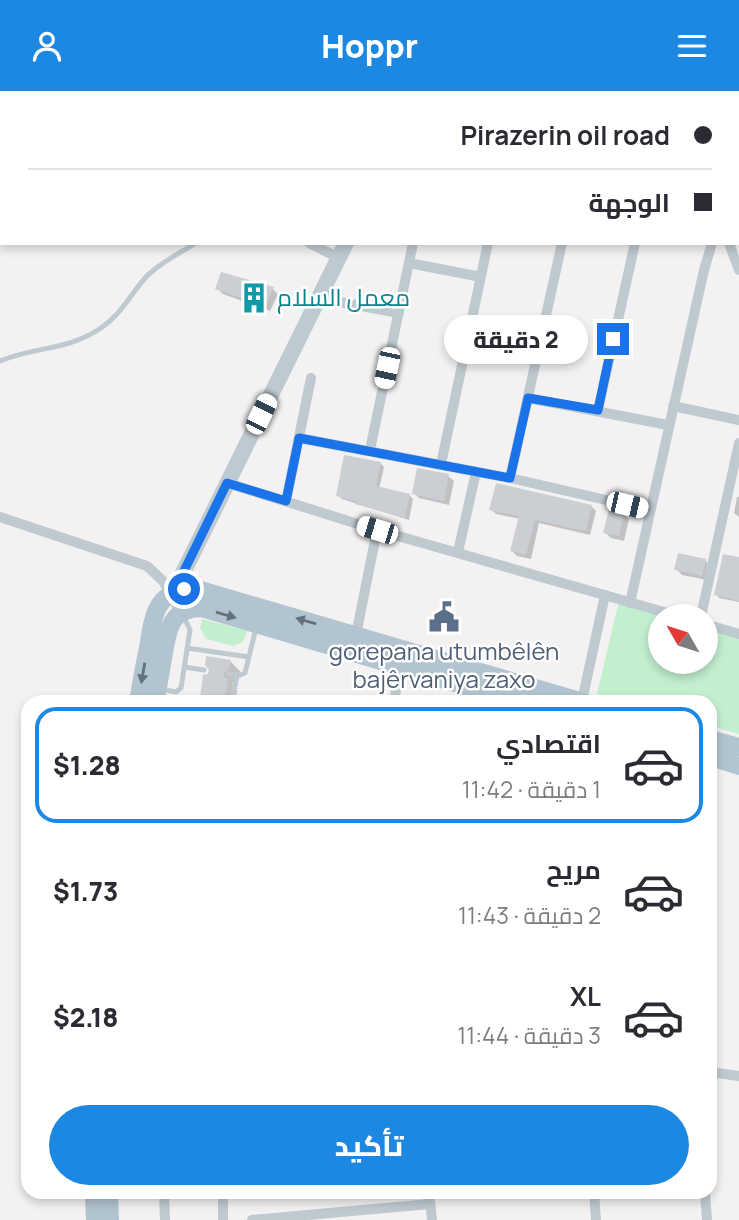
<!DOCTYPE html>
<html lang="ar">
<head>
<meta charset="utf-8">
<style>
	:root { --surface:#fff; --page:#f7f7f7; --text:#2b2b33; --muted:#7c7c81; --line:#e1e1e2; --accent:#1d88e1 }
	body { margin:0; font-family:Manrope,Cairo,sans-serif; background:var(--page); color:var(--text); direction:rtl; height:100vh; display:flex; flex-direction:column; font-size:26px; white-space:nowrap }
	* { box-sizing:border-box; margin:0 }
	p { font-size:23px; color:var(--muted) }
	.icon { flex:none; width:38px; height:38px; fill:none; stroke:currentColor; stroke-width:2; stroke-linecap:round; stroke-linejoin:round }
	.map { position:relative; flex:1; overflow:hidden; direction:ltr }
	.panel { position:absolute; left:21px; top:604px; width:696px; height:504px; display:flex; flex-direction:column; background:var(--surface); border-radius:21px; box-shadow:0 4px 10px #0003; direction:rtl }
	.panel>* { flex:none }
	.hud { position:absolute; left:0px; top:0px; width:740px; height:154px; box-shadow:0 4px 10px #0003; direction:rtl; display:grid; align-content:center; height:154px; padding:0 28px; background:var(--surface) }
	.needle { width:46px; rotate:309deg }
	.tools { position:absolute; left:648px; top:513px; display:grid; gap:14px }
	.tools a { display:grid; place-items:center; width:70px; height:70px; border-radius:50%; background:var(--surface); box-shadow:0 4px 10px #0003; font-size:35px }
	.end { position:absolute; width:32px; height:32px; margin:-16px; border:9px solid #1a73e8; background:#fff; box-shadow:0 0 0 4px #fff }
	.from { border-radius:50% }
	.bubble { position:absolute; height:49px; border-radius:24px; background:var(--surface); box-shadow:0 4px 10px #0003; font-size:23px; font-weight:800; line-height:49px; text-align:center; direction:rtl }
	.car { position:absolute; width:21px; height:42px; margin:-21px -10px; border-radius:9px; box-shadow:0 0 5px 2px #0007; background:linear-gradient(#fff 24%,#345 0 40%,#fff 0 76%,#345 0 86%,#fff 0) }
	.hud b { display:flex; align-items:center; gap:24px; height:66px; font-size:26px }
	.hud b+b { border-top:2px solid var(--line) }
	.hud i { width:18px; height:18px; background:var(--text) }
	ul { padding:12px 0 0; list-style:none }
	li { display:flex; align-items:center; gap:21px; height:116px; margin:0 14px 10px; padding:0 14px; border:4px solid transparent; border-radius:21px }
	li div { flex:1 }
	li b { display:block; font-size:26px }
	li em { font-style:normal; font-weight:800 }
	li.on { border-color:var(--accent) }
	li>.icon { width:63px; height:63px; stroke-width:1.5 }
	.action { display:flex; gap:14px; margin-top:auto; padding:14px 28px }
	.action a { flex:1; height:80px; border-radius:42px; background:var(--accent); color:#fff; font-size:28px; font-weight:800; line-height:80px; text-align:center }
	header { display:flex; justify-content:space-between; align-items:center; height:91px; padding:0 28px; background:var(--accent); color:#fff; font-size:32px; font-weight:800 }
	.map>svg:first-child { display:block }
	.green { fill:#c2efce }
	.shadow { fill:#0003 }
	.building { fill:#cbcfd3 }
	.lines { fill:none; stroke-linecap:round; stroke-linejoin:round }
	.lane { stroke:#bfcad0; stroke-width:5 }
	.street { stroke:#bfcad0; stroke-width:10 }
	.secondary { stroke:#becad2; stroke-width:16 }
	.primary { stroke:#b2c4cf; stroke-width:18 }
	.oneway { fill:#63727b }
	.route { stroke:#1a73e8; stroke-width:9 }
	.labels { text-anchor:middle; stroke-width:5; stroke-linejoin:round; paint-order:stroke }
	.culture-label { font-size:24px; fill:#0d838f; stroke:#fff; text-anchor:start }
	.service-label { font-size:24px; fill:#4e5e75; stroke:#fff }
</style>
</head>
<body>
<header><svg class="icon" aria-label="menu" viewBox="0 0 24 24"><path d="M4 6h16M4 12h16M4 18h16"/></svg>Hoppr<svg class="icon" aria-label="person" viewBox="0 0 24 24"><circle cx="12" cy="8" r="4"/><path d="M4 21q1-7 8-7t8 7"/></svg></header>
<div class="map">
<svg width="739" height="1129" viewBox="0 0 739 1129">
	<rect width="100%" height="100%" fill="#f3f1f2"/>
	<path class="green" d="M619,510L660,525V570H705V534L739,543V643L711,635L710,611H623L597,603Z
		M202,528L247,540L243,551L233,555L206,548L200,537Z"/>
	<path class="shadow" d="M582,0H604L581,2Z
		M217,197L273,198L278,203L270,220L223,203Z
		M380,372L384,376L379,398L409,404L413,408L409,429L342,408L338,404Z
		M448,385L454,390L449,414L419,407L414,402Z
		M737,406H739V426L734,422Z
		M591,415L596,420L590,444L539,432L531,468L517,465L512,460L520,428L496,423L491,418Z
		M623,423L629,428L624,450L611,447L605,441Z
		M739,468V511L719,507L716,503Z
		M705,469L710,475L707,489L682,484L676,478Z
		M230,570L240,580L239,588L232,592L237,600L235,611H205L202,606Z"/>
	<path class="building" d="M221,181L274,196L265,215L215,198Z
		M344,364L381,371L376,395L410,403L405,427L355,413L356,410L336,405Z
		M417,377L449,383L444,410L412,403Z
		M496,392L592,414L586,440L535,429L526,464L510,460L519,425L489,419Z
		M609,418L624,421L619,445L603,442Z
		M678,462L706,468L702,485L674,479Z
		M723,463L739,466V510L714,504Z
		M206,565L231,569L229,578L223,582L224,586L228,588L224,611H203V607H200L203,584L208,583L209,579L205,574Z"/>
	<g class="lines">
		<path class="lane" d="M0,270C36,255 67,260 101,237C122,223 131,202 147,185C161,171 180,162 196,152
			M187,557L249,566
			M184,576L204,579
			M228,583L240,584L245,582L256,537
			M161,598L176,601L181,597L190,539L184,526
			M232,611L237,584"/>
		<path class="street" d="M46,0L48,2
			M736,0L739,1
			M177,2V0
			M521,2L523,0
			M681,2L682,0
			M738,61L739,60
			M309,152L339,167
			M729,152L739,179
			M409,172L481,186
			M318,207L399,222
			M466,253L536,270
			M528,307L668,334
			M673,315L739,329
			M598,319L635,152
			M299,347L510,387L650,419
			M370,359L413,152
			M441,373L488,152
			M510,387L562,152
			M227,392L377,439L678,525
			M286,410L311,287
			M0,426L147,475L163,490L181,522
			M458,461L476,381
			M630,512L704,179L712,152
			M701,525L739,352
			M705,533L739,543
			M356,544L377,439
			M582,610L605,504
			M395,611L396,595L402,576
			M710,981L739,985
			M164,1101L165,1129
			M429,1101L432,1129
			M594,1101L596,1129
			M705,1101L707,1129
			M223,1129V1101
			M252,1129L430,1113"/>
		<path class="secondary" d="M419,2V0
			M193,517L184,498L183,482L346,152"/>
		<path class="primary" d="M138,611C141,593 144,575 148,557C153,525 156,496 197,498L583,611
			M155,611C158,596 161,581 163,567C168,540 169,517 202,517L519,611
			M710,648L739,656
			M710,666L739,675
			M94,1101L95,1129
			M109,1101L110,1129"/>
	</g>
	<defs><path id="oneway-solid" d="M-6-.8H1V-3.2L6.5 0L1 3.2V.8H-6Z" transform="scale(1.75)"/></defs>
	<g class="oneway">
		<use href="#oneway-solid" transform="translate(226 524) rotate(16)"/>
		<use href="#oneway-solid" transform="translate(306 530) rotate(-164)"/>
		<use href="#oneway-solid" transform="translate(143 582) rotate(100)"/>
	</g>
	<g class="lines">
		<path class="route" d="M184,498L183,482L227,392L286,410L299,347L510,387L528,307L598,319L613,248"/>
	</g>
	<defs>
		<g id="building-bare" transform="scale(2.415)"><path d="M-4-6H4V6H1V3H-1V6H-4ZM-2.5-4.3h1.7v1.8h-1.7ZM.8-4.3h1.7v1.8H.8ZM-2.5-1h1.7V.8h-1.7ZM.8-1h1.7V.8H.8Z" fill="#0f9aa8" stroke="#fff" stroke-width="2.5" paint-order="stroke"/></g>
		<g id="civic-bare" transform="scale(2.415)"><path d="M-.6-6.5H3V-4.5H.6V-3L4-1V1h2V6H-6V1h2V-1L-.6-3ZM-1.2 2.5V6h2.4V2.5Z" fill="#5c6f8a" stroke="#fff" stroke-width="2.5" paint-order="stroke"/></g>
	</defs>
	<g fill-rule="evenodd">
		<use href="#building-bare" x="254" y="207"/>
		<use href="#civic-bare" x="444" y="526"/>
	</g>
	<g class="labels">
		<g class="culture-label">
			<text x="277" y="215">معمل السلام</text>
		</g>
		<g class="service-label">
			<text x="444" y="569">gorepana utumbêlên<tspan x="444" dy="28">bajêrvaniya zaxo</tspan></text>
		</g>
	</g>
</svg>
<div class="tools">
<a><svg class="needle" viewBox="-14 -14 28 28"><path d="M0-13l5 13h-10z" fill="#e53935"/><path d="M0 13l5-13h-10z" fill="#7c7c81"/></svg></a>
</div>
<i class="end from" style="left:184px;top:498px"></i>
<i class="end" style="left:613px;top:248px"></i>
<div class="bubble" style="left:444px;top:224px;width:144px">2 دقيقة</div>
<i class="car" style="left:387px;top:277px;rotate:192deg"></i>
<i class="car" style="left:261px;top:323px;rotate:26deg"></i>
<i class="car" style="left:627px;top:414px;rotate:103deg"></i>
<i class="car" style="left:377px;top:439px;rotate:287deg"></i>
<div class="hud">
<b><i class="from"></i>Pirazerin oil road</b>
<b><i></i>الوجهة</b>
</div>
<section class="panel">
<ul>
<li class="on"><svg class="icon" aria-label="car" viewBox="0 0 24 24"><path d="M5 17H2v-5l4-1 3-4h7l3 4 3 1v5h-3M9 17h6M6 11h13"/><circle cx="7" cy="17" r="2"/><circle cx="17" cy="17" r="2"/></svg><div><b>اقتصادي</b><p>1 دقيقة · 11:42</p></div><em>$1.28</em></li>
<li><svg class="icon" aria-label="car" viewBox="0 0 24 24"><path d="M5 17H2v-5l4-1 3-4h7l3 4 3 1v5h-3M9 17h6M6 11h13"/><circle cx="7" cy="17" r="2"/><circle cx="17" cy="17" r="2"/></svg><div><b>مريح</b><p>2 دقيقة · 11:43</p></div><em>$1.73</em></li>
<li><svg class="icon" aria-label="car" viewBox="0 0 24 24"><path d="M5 17H2v-5l4-1 3-4h7l3 4 3 1v5h-3M9 17h6M6 11h13"/><circle cx="7" cy="17" r="2"/><circle cx="17" cy="17" r="2"/></svg><div><b>XL</b><p>3 دقيقة · 11:44</p></div><em>$2.18</em></li>
</ul>
<div class="action"><a>تأكيد</a></div>
</section>
</div>
</body>
</html>
